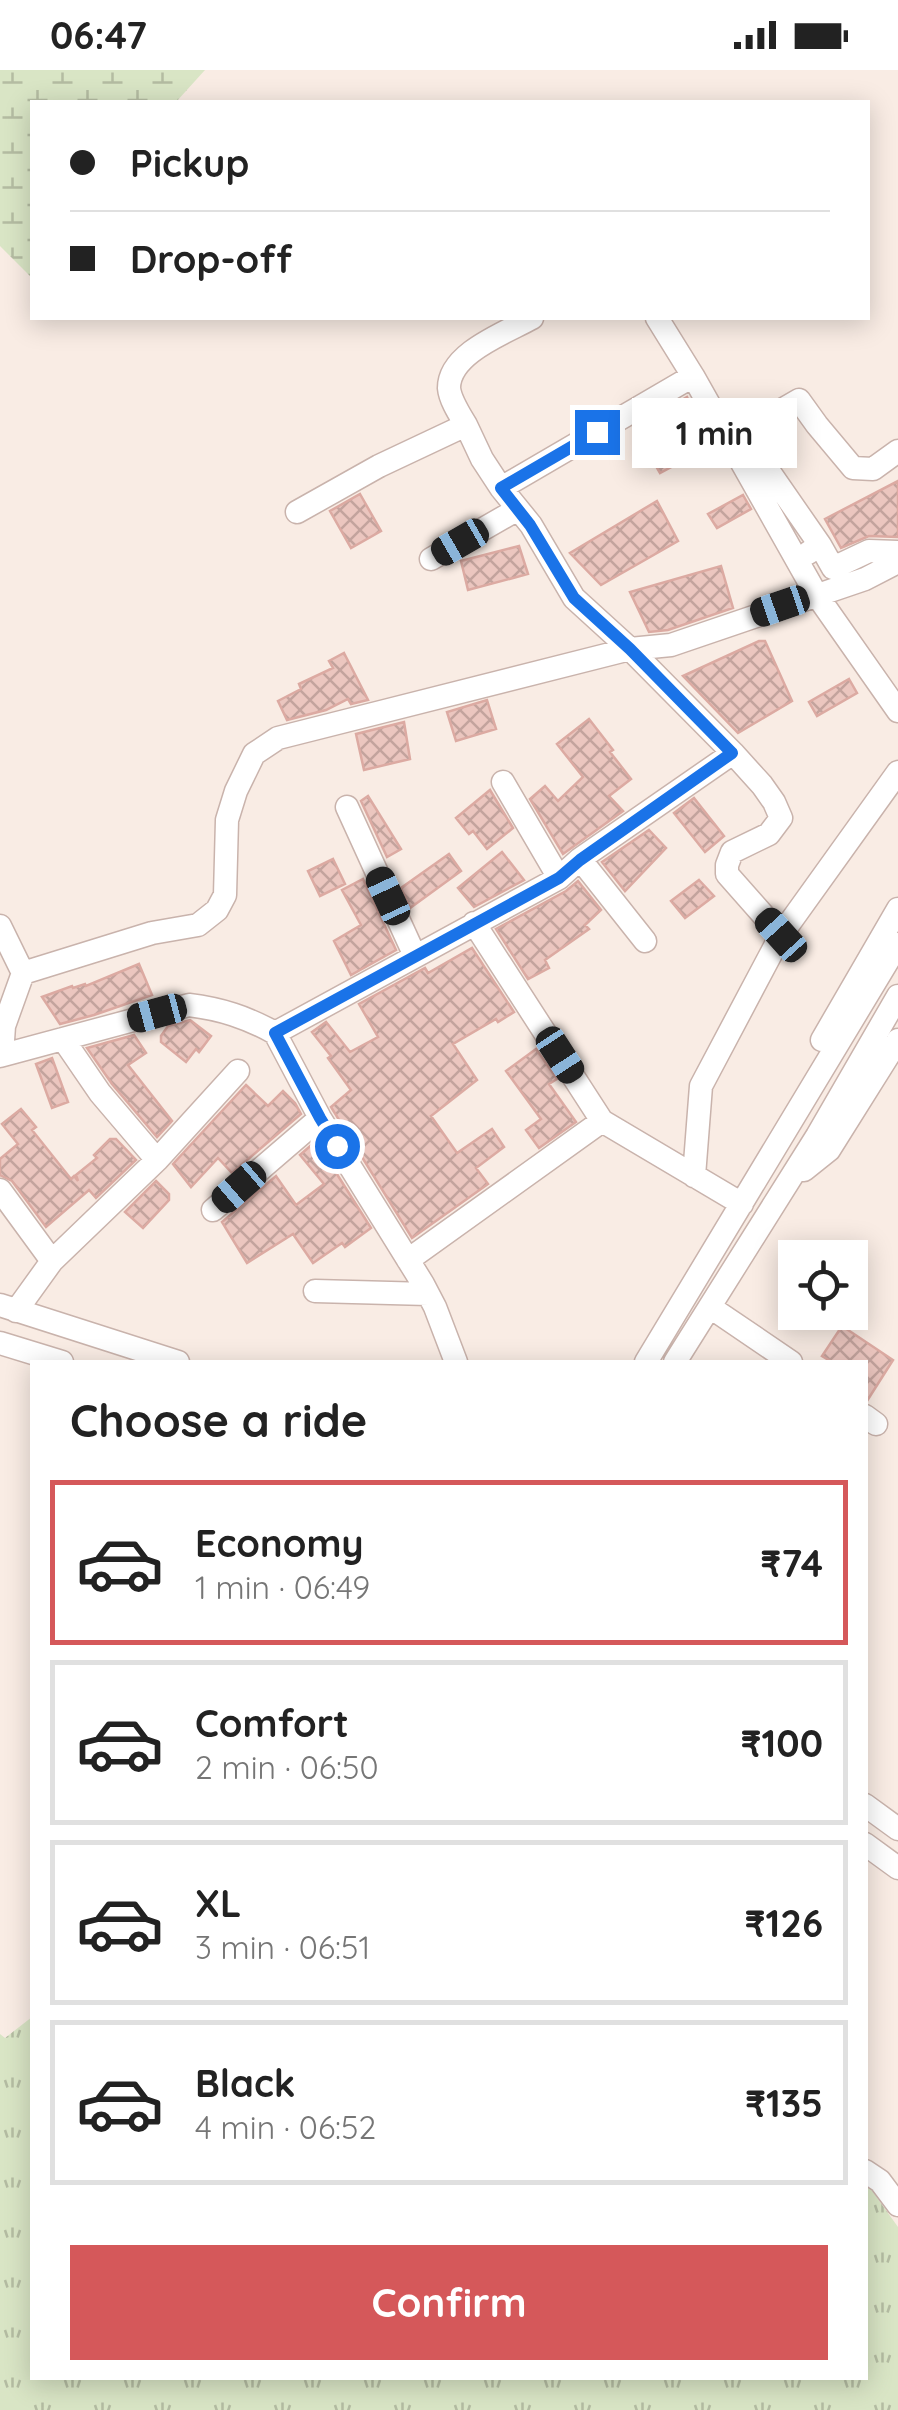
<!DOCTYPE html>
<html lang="en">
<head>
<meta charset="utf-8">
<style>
	:root { --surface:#fff; --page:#f6f6f6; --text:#222; --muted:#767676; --line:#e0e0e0; --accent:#d5585a }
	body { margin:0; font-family:Quicksand,sans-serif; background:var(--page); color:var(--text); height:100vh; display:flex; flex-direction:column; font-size:38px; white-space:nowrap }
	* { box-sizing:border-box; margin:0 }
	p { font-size:32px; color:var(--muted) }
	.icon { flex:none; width:55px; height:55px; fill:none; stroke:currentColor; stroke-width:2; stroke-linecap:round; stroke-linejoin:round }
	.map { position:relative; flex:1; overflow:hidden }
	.panel { position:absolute; left:30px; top:1290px; width:838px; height:1020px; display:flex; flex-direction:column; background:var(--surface); border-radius:0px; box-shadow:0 5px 25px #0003 }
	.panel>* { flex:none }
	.hud { position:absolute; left:30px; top:30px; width:840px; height:220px; border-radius:0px; box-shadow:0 5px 25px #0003; display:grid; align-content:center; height:220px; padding:0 40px; background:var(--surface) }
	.buttons { position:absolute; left:778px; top:1170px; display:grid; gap:20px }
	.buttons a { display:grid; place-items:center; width:90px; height:90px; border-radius:0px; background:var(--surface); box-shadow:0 5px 25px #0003; font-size:50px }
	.end { position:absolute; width:45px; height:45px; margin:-22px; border:12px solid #1a73e8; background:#fff; box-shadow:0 0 0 5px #fff }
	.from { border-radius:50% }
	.bubble { position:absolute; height:70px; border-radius:0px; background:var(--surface); box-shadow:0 5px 25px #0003; font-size:32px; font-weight:700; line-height:70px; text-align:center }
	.car { position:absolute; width:30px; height:60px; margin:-30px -15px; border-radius:12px; box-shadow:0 0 8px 2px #0007; background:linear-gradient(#222 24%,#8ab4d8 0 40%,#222 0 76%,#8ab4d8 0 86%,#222 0) }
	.hud b { display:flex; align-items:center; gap:35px; height:95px; font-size:38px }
	.hud b+b { border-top:2px solid var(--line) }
	.hud i { width:25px; height:25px; background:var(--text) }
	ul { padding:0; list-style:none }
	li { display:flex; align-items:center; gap:30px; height:165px; margin:0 20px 15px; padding:0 20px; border:5px solid var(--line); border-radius:0px }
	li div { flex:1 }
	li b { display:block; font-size:38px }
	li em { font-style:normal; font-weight:700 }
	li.active { border-color:var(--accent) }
	li>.icon { width:90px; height:90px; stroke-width:1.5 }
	h2 { padding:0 40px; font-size:45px; line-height:120px }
	.action { display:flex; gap:20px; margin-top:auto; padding:20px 40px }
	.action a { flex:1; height:115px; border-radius:0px; background:var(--accent); color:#fff; font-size:40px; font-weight:700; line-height:115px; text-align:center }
	.status { display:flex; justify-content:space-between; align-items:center; height:70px; padding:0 50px; background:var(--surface); direction:ltr }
	.status svg { height:28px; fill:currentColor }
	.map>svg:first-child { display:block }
	.grass { fill:url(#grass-tufts) }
	.wetland { fill:url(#wetland-marsh) }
	.building { fill:url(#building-cross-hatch); stroke:#dcaaa2; stroke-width:2.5 }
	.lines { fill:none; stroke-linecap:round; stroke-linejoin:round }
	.minor-casing { stroke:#c9b3ac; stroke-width:25 }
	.minor { stroke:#fff; stroke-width:22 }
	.route { stroke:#1a73e8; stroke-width:12 }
</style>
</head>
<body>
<div class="status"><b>06:47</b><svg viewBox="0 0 49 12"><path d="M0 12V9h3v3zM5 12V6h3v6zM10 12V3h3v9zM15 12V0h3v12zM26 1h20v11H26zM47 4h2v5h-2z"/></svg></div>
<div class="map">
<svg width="898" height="2340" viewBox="0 0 898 2340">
	<defs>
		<pattern id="grass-tufts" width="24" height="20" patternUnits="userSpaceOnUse" patternTransform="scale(2.5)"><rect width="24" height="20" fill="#d9e5c5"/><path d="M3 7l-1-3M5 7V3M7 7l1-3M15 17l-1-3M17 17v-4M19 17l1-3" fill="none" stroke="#b4bca2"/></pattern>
		<pattern id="wetland-marsh" width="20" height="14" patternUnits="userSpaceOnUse" patternTransform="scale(2.5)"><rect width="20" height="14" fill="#d9e5c5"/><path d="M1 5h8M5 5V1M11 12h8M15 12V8" fill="none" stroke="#b4bca2"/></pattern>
		<pattern id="building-cross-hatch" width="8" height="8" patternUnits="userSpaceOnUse" patternTransform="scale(2.5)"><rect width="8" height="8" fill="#ebc6bf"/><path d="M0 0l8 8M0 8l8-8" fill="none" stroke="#c3a39d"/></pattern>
	</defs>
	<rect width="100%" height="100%" fill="#f9ece4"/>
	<path class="grass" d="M32,1947V2308H865V2115L870,2118L898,2157V2340H0V1964L5,1968Z"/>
	<path class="wetland" d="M0,0H205L176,32H32V208L0,176Z"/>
	<path class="building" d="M687,327L712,375L660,403L634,358Z
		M898,411V467L869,466L841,478L825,449Z
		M360,424L381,461L351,478L330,441Z
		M743,425L751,439L717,458L708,444Z
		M657,431L678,471L601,515L570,483Z
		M519,476L528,504L468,520L461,491Z
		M721,496L733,538L668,560L649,562L630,522Z
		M759,571H765L792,631L738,663L683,606Z
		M344,583L368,630L351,634L348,629L326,640L287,650L278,631L301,619L299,614L333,598L329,591Z
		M849,609L857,623L817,646L809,632Z
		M487,630L496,659L456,671L447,642Z
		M589,649L613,680L610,682L631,709L609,726L623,741L563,784L530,729L545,716L558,731L583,707L557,674Z
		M404,652L410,689L364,700L356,664Z
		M490,720L513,758L487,779L473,761L469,764L456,748Z
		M368,726L401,779L387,787L361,731Z
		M694,728L724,766L705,782L674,743Z
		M649,760L666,778L625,821L602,792Z
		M502,782L524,810L474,837L458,818Z
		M449,784L461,801L410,838L401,818Z
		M333,789L345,814L320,826L308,801Z
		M363,809L396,880L351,905L334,871L361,855L342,820Z
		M699,810L714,826L685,848L671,831Z
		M578,811L601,840L585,855L589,859L545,890L549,898L528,909L496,859L566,821Z
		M472,878L514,942L498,952L496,949L453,974L477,1010L431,1046L457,1083L492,1059L504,1077L476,1098L488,1114L412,1168L331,1037L351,1020L328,988L331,986L312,962L326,952L350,982L378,967L359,934L425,898L428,903Z
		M139,894L152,925L94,945L60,954L42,927L72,916L73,918L85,914L86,916Z
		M190,950L211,966L199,982L196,979L186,992L161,972V966L168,956Z
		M134,965L146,983L128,995L172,1051L157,1067L112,1014L87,978Z
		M536,979L557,1009L549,1014L576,1052L539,1078L526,1060L541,1049L506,1001Z
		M52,988L68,1032L52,1038L36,994Z
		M246,1015L268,1036L283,1021L295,1033L301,1044L232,1103L218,1088L191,1117L173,1094Z
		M21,1039L36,1057L32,1060L71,1109L74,1106L78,1111L76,1105L97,1088L94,1085L110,1069H116L136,1090L96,1128L89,1120L46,1157L12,1111L0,1105V1089L18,1074L2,1054Z
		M316,1071L371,1158L345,1177L342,1173L313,1193L293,1164L247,1193L222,1152L276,1106L296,1135L324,1114L300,1085Z
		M156,1111L169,1124V1130L143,1158L125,1142Z
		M842,1256L893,1290L867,1331H865V1292H832L822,1286Z"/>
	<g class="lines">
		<g class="minor-casing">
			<path id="minor" d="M657,248L693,306L816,524L898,641
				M466,355C460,345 450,330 449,318C449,283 505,263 532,248
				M501,418L693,306
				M297,442L379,396L466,355L482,389L501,418L531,455L574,528L630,579L733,683L762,715L774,732L781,748L769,764L732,782L727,795V804L781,865
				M820,475L752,377L754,356L799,330L817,355L853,398L873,399L898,381
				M808,483L820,475L833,498L869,481L898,482
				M431,489L518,439
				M503,712L559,808
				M347,737L415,886
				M580,789L645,871
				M474,853L602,1051L742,1134
				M0,856L23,903L4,956L2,985
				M23,903L152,863L198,855L217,840L225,825L227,750L236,721L254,684L278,668L630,579L671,575L865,509L898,492
				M275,963L320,1048L423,1214L435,1237L456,1292
				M63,969L100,1023L157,1090
				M822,970L898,839
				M0,986L189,935C221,939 246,947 275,963L559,808L580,789L733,683
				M804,1100L829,1080L898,970
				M694,1106L701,1016L781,865L898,702
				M0,1120L52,1191
				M213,1140L320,1048
				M408,1190L602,1051
				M315,1221L428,1224
				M0,1235L178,1292
				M710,1237L791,1292
				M16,1241L52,1191L157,1090L238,1001
				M0,1273L62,1292
				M646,1292L898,874
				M675,1292L817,1066L898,926
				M865,1346L876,1354
				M865,1735L898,1759
				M865,1774L898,1798
				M865,2101L880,2111L898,2135"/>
		</g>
		<use href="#minor" class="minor"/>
	</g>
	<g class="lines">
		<path class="route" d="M337,1076L320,1048L275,963L559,808L580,790L732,683L630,579L574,528L530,455L501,418L597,362"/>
	</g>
</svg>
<div class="buttons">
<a><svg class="icon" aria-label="locate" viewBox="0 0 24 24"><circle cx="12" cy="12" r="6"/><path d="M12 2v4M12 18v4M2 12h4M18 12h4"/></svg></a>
</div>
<i class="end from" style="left:337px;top:1076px"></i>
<i class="end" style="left:597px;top:362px"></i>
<div class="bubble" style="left:632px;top:328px;width:165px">1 min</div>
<i class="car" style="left:460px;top:472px;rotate:240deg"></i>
<i class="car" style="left:780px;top:536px;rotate:251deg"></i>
<i class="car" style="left:388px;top:826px;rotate:335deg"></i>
<i class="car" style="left:781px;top:865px;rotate:318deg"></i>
<i class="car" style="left:157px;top:943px;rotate:255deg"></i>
<i class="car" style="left:560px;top:985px;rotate:147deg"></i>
<i class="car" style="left:239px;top:1117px;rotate:229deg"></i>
<div class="hud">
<b><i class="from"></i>Pickup</b>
<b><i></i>Drop-off</b>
</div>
<section class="panel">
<h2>Choose a ride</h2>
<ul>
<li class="active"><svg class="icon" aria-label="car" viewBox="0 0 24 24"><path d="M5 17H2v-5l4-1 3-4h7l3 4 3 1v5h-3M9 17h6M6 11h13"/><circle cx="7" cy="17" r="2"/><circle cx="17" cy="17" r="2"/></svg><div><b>Economy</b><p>1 min · 06:49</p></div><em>₹74</em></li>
<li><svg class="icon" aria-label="car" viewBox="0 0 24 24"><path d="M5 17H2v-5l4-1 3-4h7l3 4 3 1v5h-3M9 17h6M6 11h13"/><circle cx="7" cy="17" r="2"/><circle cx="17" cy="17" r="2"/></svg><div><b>Comfort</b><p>2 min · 06:50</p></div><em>₹100</em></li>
<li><svg class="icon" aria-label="car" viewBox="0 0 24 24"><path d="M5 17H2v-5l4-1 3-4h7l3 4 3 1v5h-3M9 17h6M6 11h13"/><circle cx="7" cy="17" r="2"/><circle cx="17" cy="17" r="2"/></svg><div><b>XL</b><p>3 min · 06:51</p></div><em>₹126</em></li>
<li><svg class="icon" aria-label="car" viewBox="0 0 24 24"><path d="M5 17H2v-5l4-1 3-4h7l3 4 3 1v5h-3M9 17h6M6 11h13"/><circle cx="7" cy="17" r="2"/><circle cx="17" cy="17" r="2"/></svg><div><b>Black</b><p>4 min · 06:52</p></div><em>₹135</em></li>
</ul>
<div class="action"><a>Confirm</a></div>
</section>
</div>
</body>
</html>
